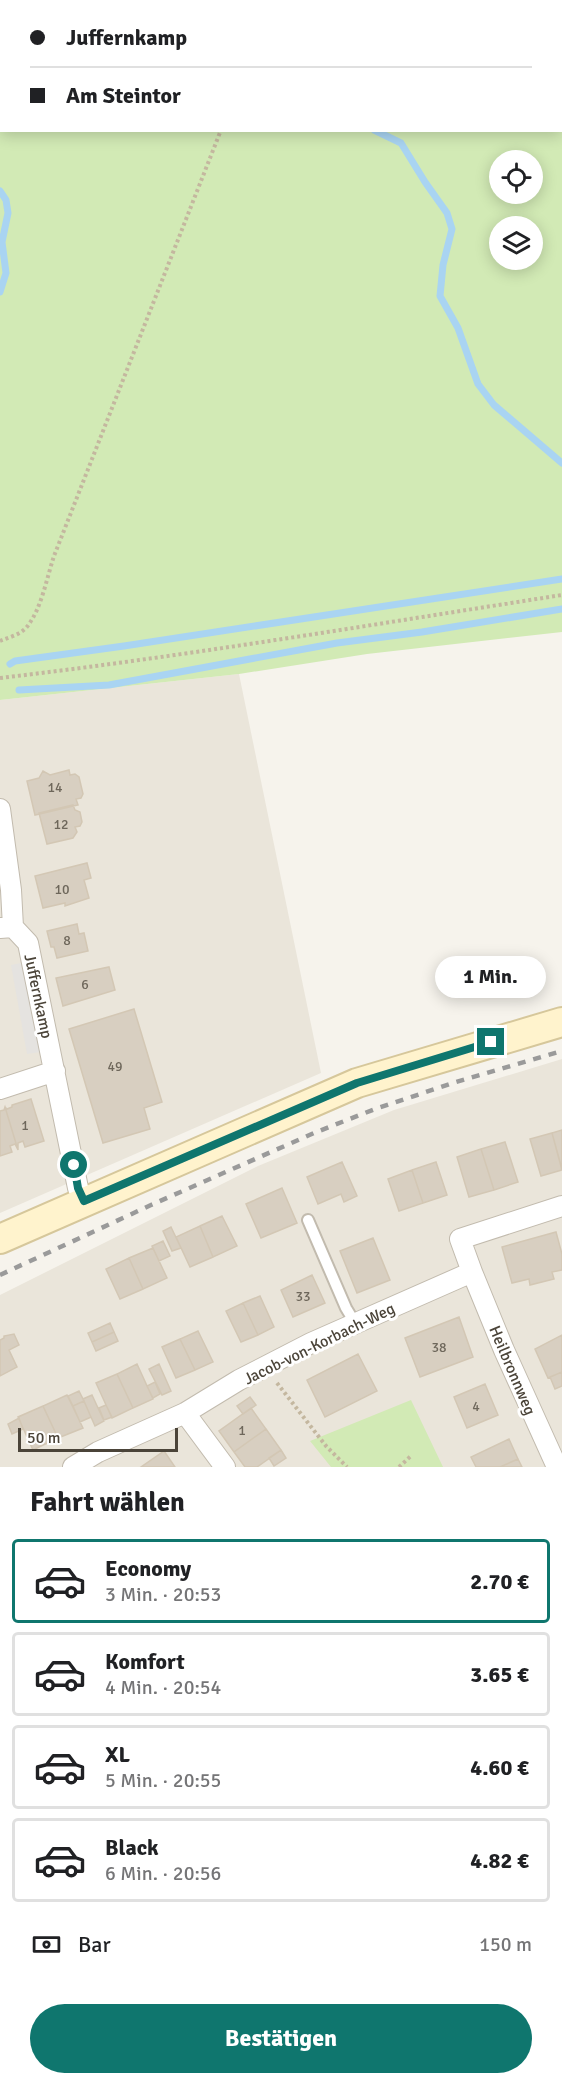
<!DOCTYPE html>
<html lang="de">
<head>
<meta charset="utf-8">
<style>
	:root { --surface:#fff; --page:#f2f2f2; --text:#202124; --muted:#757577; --line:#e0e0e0; --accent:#0f766e }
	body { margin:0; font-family:Signika,sans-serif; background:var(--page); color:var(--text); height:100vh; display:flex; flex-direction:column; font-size:22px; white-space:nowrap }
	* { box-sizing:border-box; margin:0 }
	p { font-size:20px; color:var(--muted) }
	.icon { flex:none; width:33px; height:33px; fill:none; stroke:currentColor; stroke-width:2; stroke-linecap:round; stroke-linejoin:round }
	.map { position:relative; height:1467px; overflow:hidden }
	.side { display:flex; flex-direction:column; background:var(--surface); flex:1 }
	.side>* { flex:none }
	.top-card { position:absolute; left:0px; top:0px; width:562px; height:132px; box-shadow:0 3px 15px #0003; display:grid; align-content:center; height:132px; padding:0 30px; background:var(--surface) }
	.tools { position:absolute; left:489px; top:150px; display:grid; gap:12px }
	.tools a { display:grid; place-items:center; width:54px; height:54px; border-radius:50%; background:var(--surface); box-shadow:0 3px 15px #0003; font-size:30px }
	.scale { position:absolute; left:18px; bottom:15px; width:160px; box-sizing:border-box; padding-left:6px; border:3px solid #4b4439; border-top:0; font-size:16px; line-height:21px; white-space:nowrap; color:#4b4439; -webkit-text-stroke:4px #fff; paint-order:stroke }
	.end { position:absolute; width:27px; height:27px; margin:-14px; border:8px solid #0f766e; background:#fff; box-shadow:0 0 0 3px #fff }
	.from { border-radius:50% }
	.bubble { position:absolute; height:42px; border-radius:21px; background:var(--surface); box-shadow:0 3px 15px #0003; font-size:20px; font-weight:700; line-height:42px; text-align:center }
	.top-card b { display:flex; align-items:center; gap:21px; height:57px; font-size:22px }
	.top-card b+b { border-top:2px solid var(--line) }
	.top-card i { width:15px; height:15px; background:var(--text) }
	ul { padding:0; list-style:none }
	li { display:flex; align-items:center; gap:18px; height:84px; margin:0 12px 9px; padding:0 18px; border:3px solid var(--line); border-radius:6px }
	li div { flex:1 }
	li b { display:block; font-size:22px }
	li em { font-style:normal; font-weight:700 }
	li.on { border-color:var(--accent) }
	li>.icon { width:54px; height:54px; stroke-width:1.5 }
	h2 { padding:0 30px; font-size:27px; line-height:72px }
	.pay { display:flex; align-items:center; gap:15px; height:66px; padding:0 30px; font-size:22px }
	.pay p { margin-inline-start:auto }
	.action { display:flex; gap:12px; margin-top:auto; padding:12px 30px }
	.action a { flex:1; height:69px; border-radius:36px; background:var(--accent); color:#fff; font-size:24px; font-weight:700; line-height:69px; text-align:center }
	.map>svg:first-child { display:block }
	.residential { fill:#eae5da }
	.green { fill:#d2eab5; fill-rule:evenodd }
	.parking { fill:#e5e3e0 }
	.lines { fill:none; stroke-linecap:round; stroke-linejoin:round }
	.stream { stroke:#a9d4f2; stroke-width:7 }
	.building { fill:#d8cfc1; stroke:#d3c7b4; stroke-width:1.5 }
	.lane-casing { stroke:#c2bbae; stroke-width:14 }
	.street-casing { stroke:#c2bbae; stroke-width:22 }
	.secondary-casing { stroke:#d6c79b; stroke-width:32 }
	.path { stroke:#c4b79f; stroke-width:4; stroke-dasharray:3 3; stroke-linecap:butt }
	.lane { stroke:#fff; stroke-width:10 }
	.street { stroke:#fff; stroke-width:20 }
	.secondary { stroke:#fff3cd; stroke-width:28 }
	.rail { stroke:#9a9a9a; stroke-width:4.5; stroke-dasharray:8 8; stroke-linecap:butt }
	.route { stroke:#0f766e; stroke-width:8 }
	.labels { text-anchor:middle; stroke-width:6; stroke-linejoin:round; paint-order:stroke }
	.number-label { font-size:14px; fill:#6e675b }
	.street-label { font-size:16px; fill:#4b4439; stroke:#fff }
</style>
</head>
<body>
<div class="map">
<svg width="562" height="1467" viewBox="0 0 562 1467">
	<rect width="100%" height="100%" fill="#f6f3ec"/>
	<path class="residential" d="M239,674L321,1073L0,1213V700Z
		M562,1059V1467H0V1295L258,1166L394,1110Z"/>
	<path class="green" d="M0,0H562V632L367,654L239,674L0,700ZM2,2H561V130H2ZM500,160H532V194H500ZM500,226H532V260H500Z
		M411,1400L443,1467H331L310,1441Z"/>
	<path class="parking" d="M26,962L41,1052L27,1054L11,965Z"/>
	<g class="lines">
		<path class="stream" d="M230,2L231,0
			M374,130L401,143L425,182L447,213L452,229L443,265L440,296L458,328L478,384L494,405L562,463
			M0,191L6,200L8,213L2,242L6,273L0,292
			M10,664L15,661L124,646L562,579
			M19,690L109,685L337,643L422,632L562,609"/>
	</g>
	<path class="building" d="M69,770L70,775L75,774L79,777L83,794L81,798L76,799L78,805L35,815L27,781L39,778L43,771L50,775Z
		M73,805L75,810L80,812L82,822L80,826L75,827L77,832L73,838L47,844L39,813Z
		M87,863L91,878L84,880L89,898L65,906V903L43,908L35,876Z
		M77,924L79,934L84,933L88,951L57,958L54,947H51L47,931Z
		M109,967L115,990L63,1006L56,978Z
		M134,1009L162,1102L144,1108L150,1129L103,1143L69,1029Z
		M31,1099L44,1141L25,1147L23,1141L18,1143V1150L5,1107L7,1109L12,1107V1105Z
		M5,1107L18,1150L15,1144L10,1146L12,1152L0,1156V1111L4,1110Z
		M562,1130V1169L552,1133Z
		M552,1133L562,1170L541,1176L530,1139Z
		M505,1142L518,1182L494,1190L481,1149Z
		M481,1149L494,1190L469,1197L457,1157Z
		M342,1162L357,1196L344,1202L341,1194L318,1204L307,1177Z
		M436,1162L447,1195L423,1203L412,1170Z
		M412,1170L423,1203L399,1211L388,1179Z
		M282,1188L297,1223L261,1238L246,1204Z
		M222,1216L237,1246L213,1257L200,1226Z
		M200,1226L213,1257L190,1267L176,1237Z
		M171,1227L181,1248L172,1251L163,1231Z
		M556,1232L562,1254V1270L552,1272L554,1279L530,1285L529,1279L512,1283L502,1247Z
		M373,1238L390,1280L357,1293L340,1251Z
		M163,1241L170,1256L159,1261L152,1246Z
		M153,1248L167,1278L143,1289L129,1258Z
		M129,1258L143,1289L120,1299L106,1269Z
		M312,1275L325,1303L293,1317L281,1290Z
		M260,1296L274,1327L258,1335L243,1303Z
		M243,1303L258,1335L241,1342L226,1311Z
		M459,1317L473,1357L420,1377L405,1338Z
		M110,1323L114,1332L92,1342L88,1333Z
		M198,1331L213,1362L195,1370L180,1339Z
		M114,1332L118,1341L96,1351L92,1342Z
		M14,1334L19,1345L9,1350L17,1367L0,1376V1340L4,1338V1336Z
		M562,1335V1372L548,1378L535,1349Z
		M180,1339L195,1370L176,1378L162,1347Z
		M358,1354L377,1391L325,1417L307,1380Z
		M137,1364L153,1399L133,1408L117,1374Z
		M159,1364L171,1391L162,1395L149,1369Z
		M562,1372V1386L555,1389L550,1377Z
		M117,1374L133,1408L112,1418L96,1383Z
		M155,1382L160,1394L153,1398L147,1386Z
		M485,1384L498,1415L467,1428L454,1397Z
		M79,1391L84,1401L73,1406L68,1396Z
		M67,1395L83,1428L58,1438L43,1406Z
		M92,1395L104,1421L95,1426L83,1399Z
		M250,1397L256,1405L243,1414L237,1406Z
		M84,1401L91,1417L80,1422L73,1406Z
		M106,1405L112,1417L104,1420L99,1408Z
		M43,1406L58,1438L33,1450L18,1417Z
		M251,1408L266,1429L234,1452L219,1431Z
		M19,1418L23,1429L12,1434L8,1424Z
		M266,1429L281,1450L257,1467H245L234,1452Z
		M509,1439L518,1459L500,1467H476L471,1457Z
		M281,1450L286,1458L274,1466L269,1458Z
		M164,1451L175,1467H141Z
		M518,1459L522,1467H500Z"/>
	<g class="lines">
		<g class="lane-casing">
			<path id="lane" d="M308,1220L346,1308L355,1323"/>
		</g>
		<g class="street-casing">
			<path id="street" d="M0,809L11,890L13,927
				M0,928L13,927L28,943L78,1188L84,1201
				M0,1089L55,1071
				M472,1272L504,1350L557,1467
				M185,1413L225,1467
				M73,1467L98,1452L185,1413L239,1380L311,1343L472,1272L460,1239L562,1206"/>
		</g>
		<g class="secondary-casing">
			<path id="secondary" d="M0,1239L357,1083L562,1022"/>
		</g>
		<path class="path" d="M271,2L272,0
			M0,641C10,637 23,634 29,624C42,606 47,577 54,556L221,130
			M0,678C188,656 375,624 562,595
			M277,1383L326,1446L347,1467
			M399,1467L412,1455"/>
		<use href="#lane" class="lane"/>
		<use href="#street" class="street"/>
		<use href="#secondary" class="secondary"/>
		<path class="rail" d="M0,1275L151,1205L314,1133L375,1109L456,1082L562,1051"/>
	</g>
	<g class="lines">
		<path class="route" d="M74,1165L78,1188L84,1201L357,1083L491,1042"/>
	</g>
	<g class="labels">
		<g class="number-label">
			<text x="55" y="792">14</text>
			<text x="61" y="829">12</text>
			<text x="62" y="894">10</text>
			<text x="67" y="945">8</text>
			<text x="85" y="989">6</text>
			<text x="115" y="1071">49</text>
			<text x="25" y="1130">1</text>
			<text x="303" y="1301">33</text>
			<text x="439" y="1352">38</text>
			<text x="476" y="1411">4</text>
			<text x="242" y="1435">1</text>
		</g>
		<g class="street-label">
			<text transform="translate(39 996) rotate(78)" y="6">Juffernkamp</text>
			<text transform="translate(319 1343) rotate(-26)" y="6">Jacob-von-Korbach-Weg</text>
			<text transform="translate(513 1370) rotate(67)" y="6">Heilbronnweg</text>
		</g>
	</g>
</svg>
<div class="tools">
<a><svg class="icon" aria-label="locate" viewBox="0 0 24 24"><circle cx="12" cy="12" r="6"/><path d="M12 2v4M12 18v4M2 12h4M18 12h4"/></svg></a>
<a><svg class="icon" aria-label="layers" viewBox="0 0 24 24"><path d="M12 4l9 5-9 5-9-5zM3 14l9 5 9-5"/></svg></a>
</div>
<div class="scale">50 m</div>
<i class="end from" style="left:74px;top:1165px"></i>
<i class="end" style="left:491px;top:1042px"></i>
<div class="bubble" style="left:435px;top:956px;width:111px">1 Min.</div>
<div class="top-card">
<b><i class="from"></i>Juffernkamp</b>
<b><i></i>Am Steintor</b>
</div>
</div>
<section class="side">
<h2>Fahrt wählen</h2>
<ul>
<li class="on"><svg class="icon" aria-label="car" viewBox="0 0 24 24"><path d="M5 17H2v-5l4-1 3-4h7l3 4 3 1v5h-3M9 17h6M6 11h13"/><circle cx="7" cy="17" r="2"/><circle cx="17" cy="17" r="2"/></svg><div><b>Economy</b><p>3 Min. · 20:53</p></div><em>2.70 €</em></li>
<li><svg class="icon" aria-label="car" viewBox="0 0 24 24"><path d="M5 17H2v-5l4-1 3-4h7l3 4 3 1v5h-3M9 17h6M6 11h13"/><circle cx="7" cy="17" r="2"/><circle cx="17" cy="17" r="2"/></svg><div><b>Komfort</b><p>4 Min. · 20:54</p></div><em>3.65 €</em></li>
<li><svg class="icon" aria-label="car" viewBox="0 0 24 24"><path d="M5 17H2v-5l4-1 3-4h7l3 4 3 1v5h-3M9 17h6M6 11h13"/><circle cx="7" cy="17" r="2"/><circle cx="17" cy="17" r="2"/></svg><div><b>XL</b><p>5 Min. · 20:55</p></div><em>4.60 €</em></li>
<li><svg class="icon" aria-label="car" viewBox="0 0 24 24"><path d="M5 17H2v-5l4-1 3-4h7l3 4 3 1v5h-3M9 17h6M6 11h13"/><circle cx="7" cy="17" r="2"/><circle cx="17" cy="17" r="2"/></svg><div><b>Black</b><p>6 Min. · 20:56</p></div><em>4.82 €</em></li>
</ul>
<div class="pay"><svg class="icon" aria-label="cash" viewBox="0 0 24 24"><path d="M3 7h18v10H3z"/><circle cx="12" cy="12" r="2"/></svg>Bar<p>150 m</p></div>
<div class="action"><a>Bestätigen</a></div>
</section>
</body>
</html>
